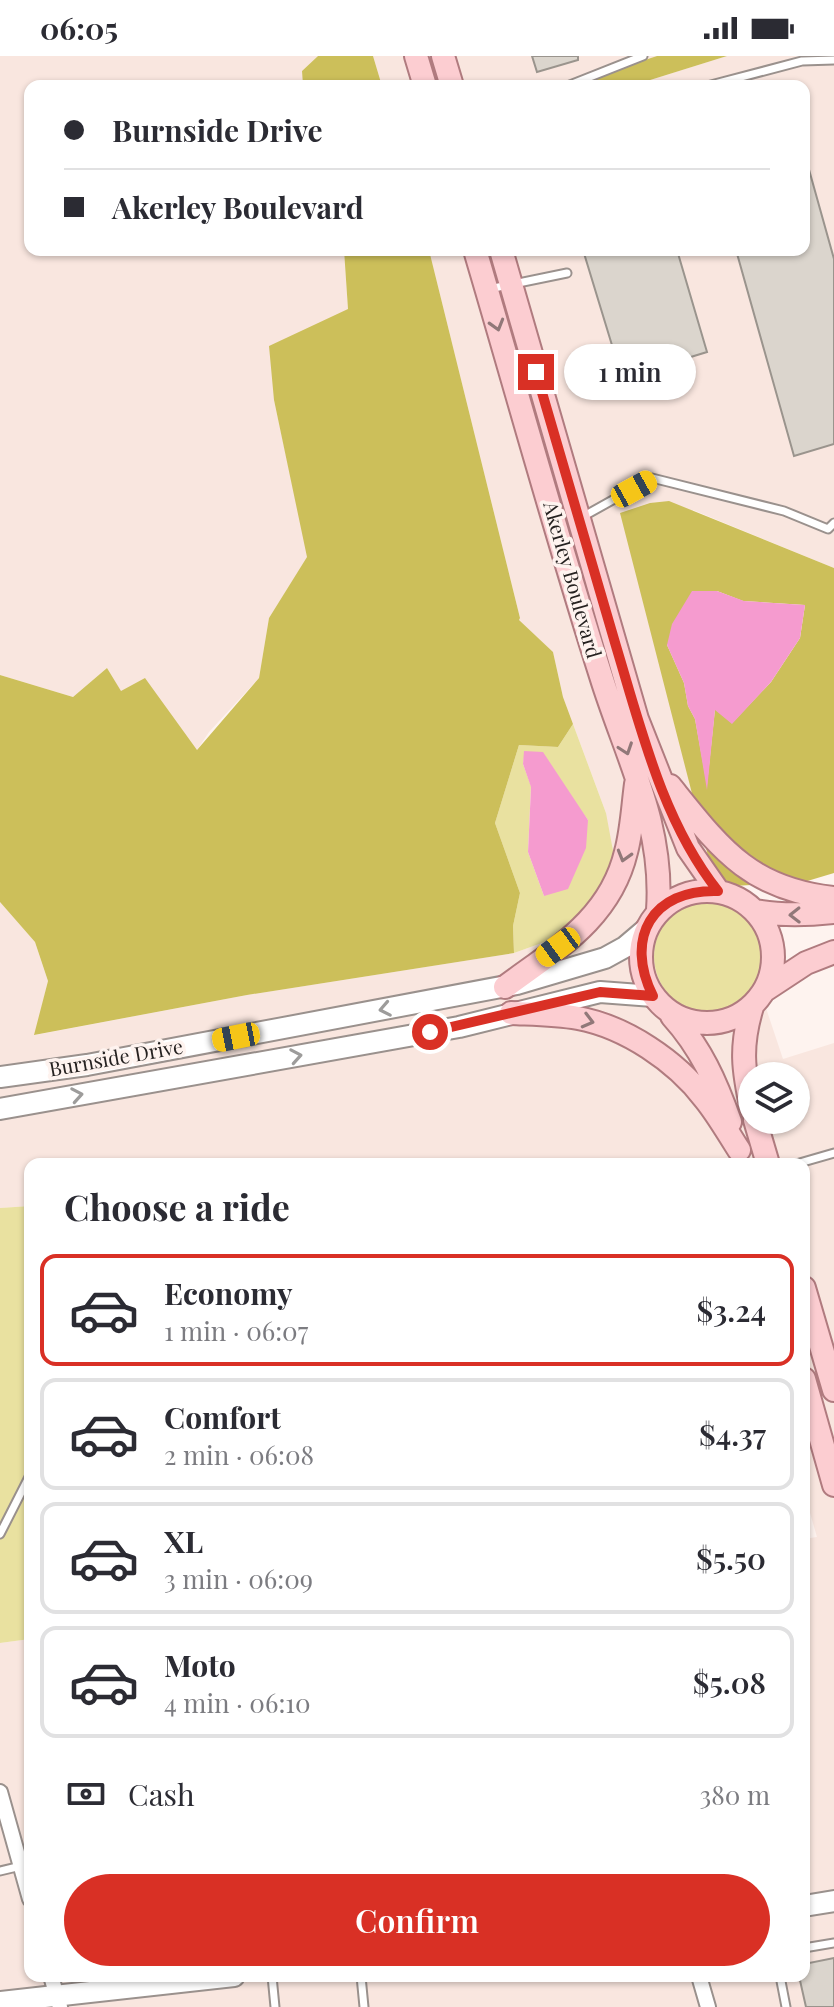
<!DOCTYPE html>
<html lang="en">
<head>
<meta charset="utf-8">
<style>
	:root { --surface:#fff; --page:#f7f7f7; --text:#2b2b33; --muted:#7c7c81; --line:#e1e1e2; --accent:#d93025 }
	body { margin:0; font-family:"Playfair Display",serif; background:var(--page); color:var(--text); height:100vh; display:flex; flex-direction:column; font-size:30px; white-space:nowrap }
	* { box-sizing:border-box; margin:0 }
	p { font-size:26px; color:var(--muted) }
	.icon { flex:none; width:44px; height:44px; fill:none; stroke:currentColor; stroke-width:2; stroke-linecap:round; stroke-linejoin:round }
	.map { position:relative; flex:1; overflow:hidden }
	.panel { position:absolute; left:24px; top:1102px; width:786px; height:824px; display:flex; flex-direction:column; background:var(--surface); border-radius:16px; box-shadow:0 2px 6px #0004 }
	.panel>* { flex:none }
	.top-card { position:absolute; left:24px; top:24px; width:786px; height:176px; border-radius:16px; box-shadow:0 2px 6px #0004; display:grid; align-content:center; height:176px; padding:0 40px; background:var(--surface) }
	.fabs { position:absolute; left:738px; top:1006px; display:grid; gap:16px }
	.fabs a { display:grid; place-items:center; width:72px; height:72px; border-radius:50%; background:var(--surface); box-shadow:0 2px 6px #0004; font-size:40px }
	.end { position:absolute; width:36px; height:36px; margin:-18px; border:10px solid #d93025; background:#fff; box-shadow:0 0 0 4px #fff }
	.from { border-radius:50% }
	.bubble { position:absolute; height:56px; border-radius:28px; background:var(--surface); box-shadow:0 2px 6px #0004; font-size:26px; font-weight:600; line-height:56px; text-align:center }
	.car { position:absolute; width:24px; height:48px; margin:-24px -12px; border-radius:10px; box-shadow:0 0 6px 2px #0007; background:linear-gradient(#f5c518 24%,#345 0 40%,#f5c518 0 76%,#345 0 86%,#f5c518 0) }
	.top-card b { display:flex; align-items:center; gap:28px; height:76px; font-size:30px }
	.top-card b+b { border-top:2px solid var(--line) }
	.top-card i { width:20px; height:20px; background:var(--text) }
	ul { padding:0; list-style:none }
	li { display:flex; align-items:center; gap:24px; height:112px; margin:0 16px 12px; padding:0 24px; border:4px solid var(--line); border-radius:16px }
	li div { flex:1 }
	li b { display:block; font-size:30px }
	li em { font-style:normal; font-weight:600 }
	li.current { border-color:var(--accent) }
	li>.icon { width:72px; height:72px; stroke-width:1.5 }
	h2 { padding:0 40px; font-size:36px; line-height:96px }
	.pay { display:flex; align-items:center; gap:20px; height:88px; padding:0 40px; font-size:30px }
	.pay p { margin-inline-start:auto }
	.action { display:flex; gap:16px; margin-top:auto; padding:16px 40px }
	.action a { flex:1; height:92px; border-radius:48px; background:var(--accent); color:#fff; font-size:32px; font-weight:600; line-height:92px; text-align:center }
	.status { display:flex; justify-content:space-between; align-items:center; height:56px; padding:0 40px; background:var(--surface); direction:ltr }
	.status svg { height:22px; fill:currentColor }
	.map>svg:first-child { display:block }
	.built { fill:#f9e6df; fill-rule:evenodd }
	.green { fill:#e9e1a0; fill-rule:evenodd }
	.forest { fill:#ccbf5a; fill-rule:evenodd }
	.water { fill:#f59bcf }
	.building { fill:#dbd5cd; stroke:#9a948d; stroke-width:2 }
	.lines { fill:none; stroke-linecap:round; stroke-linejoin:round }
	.lane-casing { stroke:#9a918d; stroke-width:11 }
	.street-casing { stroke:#9a918d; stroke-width:18 }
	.secondary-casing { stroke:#9a918d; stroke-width:24 }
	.primary-casing { stroke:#b07b7f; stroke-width:26 }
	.lane { stroke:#fff; stroke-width:7 }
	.street { stroke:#fff; stroke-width:14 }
	.secondary { stroke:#fff; stroke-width:20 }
	.primary { stroke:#fccdd1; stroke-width:22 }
	.oneway { stroke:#917879 }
	.oneway2 { stroke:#9d9c9b }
	.route { stroke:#d93025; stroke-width:10 }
	.labels { text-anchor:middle; stroke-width:7; stroke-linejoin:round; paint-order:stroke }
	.street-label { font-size:20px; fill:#262221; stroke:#fef3ef }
</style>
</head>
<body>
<div class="status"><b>06:05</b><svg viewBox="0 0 49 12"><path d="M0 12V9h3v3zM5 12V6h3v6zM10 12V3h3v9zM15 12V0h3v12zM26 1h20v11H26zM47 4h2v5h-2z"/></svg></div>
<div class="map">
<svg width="834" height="1951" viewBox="0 0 834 1951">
	<rect width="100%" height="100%" fill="#fef3ef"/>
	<path class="built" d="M0,0H318L302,15L303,30H30V194H344L348,253L274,344L308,501L269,562L259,622L209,676L197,694L121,636L107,612L73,641L0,619Z
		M373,0H657L566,30H382Z
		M727,0H834V512L693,454L716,831L748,898L783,1003L834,987V1951H0V1587L30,1583V1920H804V1483L817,1481L804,1436V1108H30V1150L0,1152V846L35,886L48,925L35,979L247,939L514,897L592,869L606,757L563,641L553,596L518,564L520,562L429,194H804V30H631ZM752,1020H796V1064H752Z"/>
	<path class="green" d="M573,668L606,757L619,827L592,869L514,897L513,870L520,837L495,767L519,689L558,691ZM525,695L569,738L588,764L544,840L528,796L531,730L523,708Z
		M654 900a58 58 0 1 1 116 0a58 58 0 1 1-116 0Z
		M30,1150V1583L0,1587V1152Z"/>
	<path class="forest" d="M318,0H373L382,30H303L302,15Z
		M657,0H727L631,30H566Z
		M344,194H429L520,562L519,564L553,596L563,641L573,668L558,691L519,689L495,767L520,837L513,870L514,897L247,939L34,979L48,925L35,886L0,846V619L73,641L107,612L121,635L145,622L197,694L259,622L269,562L307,501L274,344L269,290L348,253Z
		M669,445L834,512V817L804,826L716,831L620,457L650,447ZM717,535L743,545L805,549L800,582L771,626L732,667L715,653L707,729L695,663L688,650L684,627L667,589Z"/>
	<path class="water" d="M692,535H717L744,545L805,549L800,582L771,626L732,668L715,654L707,734L695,663L688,650L684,627L667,589L672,568Z
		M524,695L543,696L588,764L586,792L568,833L544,840L528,796L531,731L523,708Z"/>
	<path class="building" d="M532,0H578V4L537,16Z
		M808,110L834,203V388L794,400L736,194H804V111Z
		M583,194H677L707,296L622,322Z
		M834,1902V1951H806L799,1920H804V1908Z"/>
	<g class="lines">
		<g class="lane-casing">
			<path id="lane" d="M567,30L643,0
				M707,30L802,5L834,4
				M489,233L567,217
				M584,460L652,422L784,455L828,473L834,467
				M796,1108L834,1097
				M0,1478L30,1419
				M0,1815L21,1810
				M804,1892L834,1887
				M272,1920L275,1951
				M361,1920L364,1951
				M780,1920L786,1951"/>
		</g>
		<g class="street-casing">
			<path id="street" d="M0,1736L30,1843
				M51,1920L60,1951
				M699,1920L708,1951"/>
		</g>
		<g class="secondary-casing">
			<path id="secondary" d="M0,1021L87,1009L517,928L605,902L625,891L645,874
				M0,1053L459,971L600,936L653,940
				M804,1850L834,1845
				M0,1946L234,1920"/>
		</g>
		<g class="primary-casing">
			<path id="primary" d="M416,0L425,30
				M443,0L452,30
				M475,194C517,336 556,479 601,620C626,701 664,767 658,854
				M501,194L637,663L688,792L718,835
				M670,730C720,792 749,833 834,842
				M641 901a66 66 0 1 1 132 0a66 66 0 1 1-132 0Z
				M755,855C782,860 807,859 834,856
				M505,931C556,893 610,863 626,796C632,774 633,750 636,728
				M765,934L806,907L834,896
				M752,951C740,990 743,1014 752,1054
				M511,957C533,958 556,958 578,962C626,971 676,1005 705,1043C718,1059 728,1077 739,1094
				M672,960C701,992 716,1026 730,1066
				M755,1064L768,1108
				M804,1232L834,1334
				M804,1323L834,1429"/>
		</g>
		<use href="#lane" class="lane"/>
		<use href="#street" class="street"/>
		<use href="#secondary" class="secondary"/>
		<use href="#primary" class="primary"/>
	</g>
	<defs><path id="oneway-chevron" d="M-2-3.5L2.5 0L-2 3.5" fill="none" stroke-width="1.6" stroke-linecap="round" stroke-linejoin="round" transform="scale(2)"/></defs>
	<g class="oneway">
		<use href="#oneway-chevron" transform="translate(497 269) rotate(74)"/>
		<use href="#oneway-chevron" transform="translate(626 693) rotate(71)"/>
		<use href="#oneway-chevron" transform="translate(624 800) rotate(106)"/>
		<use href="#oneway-chevron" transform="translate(795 859) rotate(179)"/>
		<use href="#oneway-chevron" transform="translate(588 965) rotate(15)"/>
	</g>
	<g class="oneway2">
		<use href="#oneway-chevron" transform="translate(385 953) rotate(169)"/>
		<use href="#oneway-chevron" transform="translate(296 1000) rotate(-10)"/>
		<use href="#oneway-chevron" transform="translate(77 1039) rotate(-10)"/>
	</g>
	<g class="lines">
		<path class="route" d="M430,976L600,936L653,940C624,882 652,833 718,835C663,766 641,673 616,590C589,499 562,408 536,316"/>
	</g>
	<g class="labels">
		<g class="street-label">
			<text transform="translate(572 524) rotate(74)" y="7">Akerley Boulevard</text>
			<text transform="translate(116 1002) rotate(-10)" y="7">Burnside Drive</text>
		</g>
	</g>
</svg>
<div class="fabs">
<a><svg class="icon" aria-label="layers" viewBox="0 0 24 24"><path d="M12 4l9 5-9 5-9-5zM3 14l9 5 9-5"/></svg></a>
</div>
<i class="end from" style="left:430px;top:976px"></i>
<i class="end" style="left:536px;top:316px"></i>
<div class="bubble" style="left:564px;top:288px;width:132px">1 min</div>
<i class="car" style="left:634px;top:433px;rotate:61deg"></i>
<i class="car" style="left:558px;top:891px;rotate:234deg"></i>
<i class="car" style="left:236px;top:981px;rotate:259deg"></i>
<div class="top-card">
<b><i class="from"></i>Burnside Drive</b>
<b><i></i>Akerley Boulevard</b>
</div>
<section class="panel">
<h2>Choose a ride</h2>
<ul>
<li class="current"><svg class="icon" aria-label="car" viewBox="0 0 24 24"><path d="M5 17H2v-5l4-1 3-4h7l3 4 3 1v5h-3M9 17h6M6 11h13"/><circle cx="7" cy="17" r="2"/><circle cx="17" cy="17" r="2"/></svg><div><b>Economy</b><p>1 min · 06:07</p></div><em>$3.24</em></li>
<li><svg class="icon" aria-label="car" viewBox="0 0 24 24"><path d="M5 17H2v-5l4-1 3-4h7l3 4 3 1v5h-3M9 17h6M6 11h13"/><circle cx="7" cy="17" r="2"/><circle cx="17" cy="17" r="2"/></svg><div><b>Comfort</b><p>2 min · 06:08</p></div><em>$4.37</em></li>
<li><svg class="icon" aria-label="car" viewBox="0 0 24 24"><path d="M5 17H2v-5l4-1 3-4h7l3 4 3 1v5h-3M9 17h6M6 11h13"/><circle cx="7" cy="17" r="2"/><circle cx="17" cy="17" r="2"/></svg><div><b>XL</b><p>3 min · 06:09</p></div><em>$5.50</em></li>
<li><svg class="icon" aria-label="car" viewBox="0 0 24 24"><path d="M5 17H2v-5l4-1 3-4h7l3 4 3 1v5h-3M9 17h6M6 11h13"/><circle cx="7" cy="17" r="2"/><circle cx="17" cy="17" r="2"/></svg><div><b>Moto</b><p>4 min · 06:10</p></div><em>$5.08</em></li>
</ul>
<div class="pay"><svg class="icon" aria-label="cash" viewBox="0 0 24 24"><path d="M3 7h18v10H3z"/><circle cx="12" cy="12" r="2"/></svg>Cash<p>380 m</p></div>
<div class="action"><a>Confirm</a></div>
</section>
</div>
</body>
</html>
